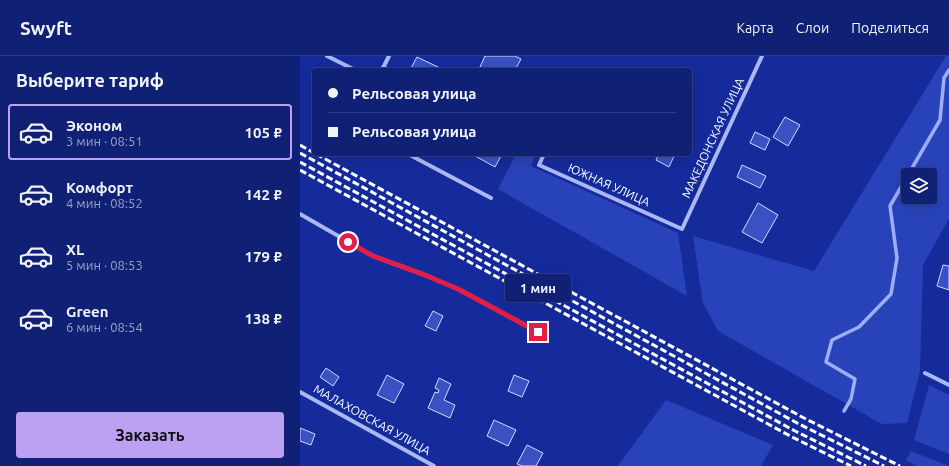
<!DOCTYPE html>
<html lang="ru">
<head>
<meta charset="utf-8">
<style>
	:root { --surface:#102075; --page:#19287a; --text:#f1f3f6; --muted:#9ca3c5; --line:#303e87; --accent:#bca0f2 }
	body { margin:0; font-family:Ubuntu,sans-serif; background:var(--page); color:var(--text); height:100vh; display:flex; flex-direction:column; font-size:15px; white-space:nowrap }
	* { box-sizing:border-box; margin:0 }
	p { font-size:13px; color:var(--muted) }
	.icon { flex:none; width:22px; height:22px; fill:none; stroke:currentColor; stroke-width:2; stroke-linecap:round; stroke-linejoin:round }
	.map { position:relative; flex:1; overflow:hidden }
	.drawer { display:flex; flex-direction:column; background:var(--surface); width:300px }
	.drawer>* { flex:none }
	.top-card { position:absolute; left:12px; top:12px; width:380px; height:88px; border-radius:4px; box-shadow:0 4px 16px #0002,0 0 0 1px var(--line); display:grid; align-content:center; height:88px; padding:0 16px; background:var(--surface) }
	.fabs { position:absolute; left:601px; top:112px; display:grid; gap:8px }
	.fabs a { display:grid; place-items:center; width:36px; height:36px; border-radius:4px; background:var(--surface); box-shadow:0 4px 16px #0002,0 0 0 1px var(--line); font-size:20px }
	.end { position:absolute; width:18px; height:18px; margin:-9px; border:5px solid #e11d48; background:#fff; box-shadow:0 0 0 2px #fff }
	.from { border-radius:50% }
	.bubble { position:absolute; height:28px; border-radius:4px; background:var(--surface); box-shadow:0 4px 16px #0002,0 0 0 1px var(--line); font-size:13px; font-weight:700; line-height:28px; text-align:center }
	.top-card b { display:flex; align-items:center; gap:14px; height:38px; font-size:15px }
	.top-card b+b { border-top:1px solid var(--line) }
	.top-card i { width:10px; height:10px; background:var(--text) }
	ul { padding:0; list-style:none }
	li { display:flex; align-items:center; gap:12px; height:56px; margin:0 8px 6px; padding:0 8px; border:2px solid transparent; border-radius:4px }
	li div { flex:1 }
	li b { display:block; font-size:15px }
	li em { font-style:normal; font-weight:700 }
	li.current { border-color:var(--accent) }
	li>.icon { width:36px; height:36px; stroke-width:1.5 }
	h2 { padding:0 16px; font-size:18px; line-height:48px }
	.action { display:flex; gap:8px; margin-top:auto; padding:8px 16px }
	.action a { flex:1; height:46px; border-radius:4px; background:var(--accent); color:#111; font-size:16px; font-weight:700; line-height:46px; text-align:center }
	header { display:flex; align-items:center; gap:24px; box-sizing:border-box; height:56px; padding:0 20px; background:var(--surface); border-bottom:1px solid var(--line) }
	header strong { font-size:19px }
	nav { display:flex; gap:22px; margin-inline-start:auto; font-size:14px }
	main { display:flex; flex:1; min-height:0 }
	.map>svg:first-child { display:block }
	.green { fill:#2843ba; fill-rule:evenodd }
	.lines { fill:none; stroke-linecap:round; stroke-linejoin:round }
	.stream { stroke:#9daef6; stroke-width:3.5 }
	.building { fill:#3951c2; stroke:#d3dafd }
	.minor { stroke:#abb8f3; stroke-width:4 }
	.rail { stroke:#fff; stroke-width:3; stroke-dasharray:7 3; stroke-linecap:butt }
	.route { stroke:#e11d48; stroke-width:5 }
	.labels { text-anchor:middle; stroke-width:3; stroke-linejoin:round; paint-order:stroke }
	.street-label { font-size:12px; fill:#fff; stroke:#152b9c }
</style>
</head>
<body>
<header>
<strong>Swyft</strong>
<nav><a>Карта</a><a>Слои</a><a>Поделиться</a></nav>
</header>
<main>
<section class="drawer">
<h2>Выберите тариф</h2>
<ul>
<li class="current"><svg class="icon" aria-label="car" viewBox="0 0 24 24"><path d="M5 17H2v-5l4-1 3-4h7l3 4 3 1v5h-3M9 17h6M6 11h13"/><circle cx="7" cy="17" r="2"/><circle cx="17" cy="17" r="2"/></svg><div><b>Эконом</b><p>3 мин · 08:51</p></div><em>105 ₽</em></li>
<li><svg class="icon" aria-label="car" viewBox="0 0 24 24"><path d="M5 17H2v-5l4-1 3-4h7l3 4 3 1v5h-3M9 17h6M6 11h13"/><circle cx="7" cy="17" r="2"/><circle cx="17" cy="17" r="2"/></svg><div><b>Комфорт</b><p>4 мин · 08:52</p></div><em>142 ₽</em></li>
<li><svg class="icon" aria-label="car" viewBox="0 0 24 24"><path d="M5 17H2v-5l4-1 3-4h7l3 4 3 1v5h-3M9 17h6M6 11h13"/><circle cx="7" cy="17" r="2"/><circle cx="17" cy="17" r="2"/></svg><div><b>XL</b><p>5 мин · 08:53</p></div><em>179 ₽</em></li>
<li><svg class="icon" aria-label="car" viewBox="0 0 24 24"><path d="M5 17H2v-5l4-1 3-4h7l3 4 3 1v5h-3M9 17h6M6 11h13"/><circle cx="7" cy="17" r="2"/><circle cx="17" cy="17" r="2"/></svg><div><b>Green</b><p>6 мин · 08:54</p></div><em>138 ₽</em></li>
</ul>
<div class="action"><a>Заказать</a></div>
</section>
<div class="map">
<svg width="649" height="410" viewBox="0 0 649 410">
	<rect width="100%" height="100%" fill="#152b9c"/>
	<path class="green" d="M646,0H649V163L623,209L620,315L607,367L582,368L418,275L403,247L393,180L514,215ZM608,119H630V141H608Z
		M216,98H236L231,110L378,177L387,240L198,133Z
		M629,329L649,339V398L614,384Z
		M366,344L473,389L461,410H318Z
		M611,395L649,410H617L606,404Z"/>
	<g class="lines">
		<path class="stream" d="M544,355L551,343L555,323L526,306L532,284L559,271L591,238L597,202L590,150L640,64L644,22L649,14"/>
	</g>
	<path class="building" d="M185,0H215L221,3L215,14H187L180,11Z
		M117,1L140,12L139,14H110Z
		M485,61L500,69L488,90L473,81Z
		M455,76L470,83L465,94L450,87Z
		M176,98H202L195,111L175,100Z
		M359,98H375L369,111L356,104Z
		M442,109L466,120L460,132L437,121Z
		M458,147L478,159L462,187L442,176Z
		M643,209L649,210V234L637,230Z
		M133,255L143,260L136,275L125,270Z
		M26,312L39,321L33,330L20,321Z
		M87,319L104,328L94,347L77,339Z
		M214,319L229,325L222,341L208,335Z
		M139,322L151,328L144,344L155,349L150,362L128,352L135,336L138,337L139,334L135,332Z
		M194,364L216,374L208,390L187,380Z
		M0,372L15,378L11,389L0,385Z
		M227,389L243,397L236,410H222L217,408Z"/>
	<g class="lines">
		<path class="minor" d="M27,0L55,14
			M83,11L90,14
			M82,14L89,0
			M108,98L191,142
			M244,98L239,109L382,173L462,0
			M0,158L73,200L125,219L158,233L238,276
			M625,317L649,329
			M0,336L134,410"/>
		<path class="rail" d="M0,89L14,97
			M0,97L499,368L584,410
			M16,98L504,362L600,410
			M0,106L495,375L566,410
			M0,114L492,381L551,410"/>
	</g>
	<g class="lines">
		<path class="route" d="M48,186L73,200L125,219L158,233L238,276"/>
	</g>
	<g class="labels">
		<g class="street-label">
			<text transform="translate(413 82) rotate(-65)" y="4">МАКЕДОНСКАЯ УЛИЦА</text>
			<text transform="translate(309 129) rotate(24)" y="4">ЮЖНАЯ УЛИЦА</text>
			<text transform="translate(72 364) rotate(29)" y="4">МАЛАХОВСКАЯ УЛИЦА</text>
		</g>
	</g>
</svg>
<div class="fabs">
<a><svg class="icon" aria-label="layers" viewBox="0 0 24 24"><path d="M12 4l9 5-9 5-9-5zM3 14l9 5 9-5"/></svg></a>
</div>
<i class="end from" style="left:48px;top:186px"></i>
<i class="end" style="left:238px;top:276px"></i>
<div class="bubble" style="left:205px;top:218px;width:66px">1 мин</div>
<div class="top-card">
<b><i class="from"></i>Рельсовая улица</b>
<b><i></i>Рельсовая улица</b>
</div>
</div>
</main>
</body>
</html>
